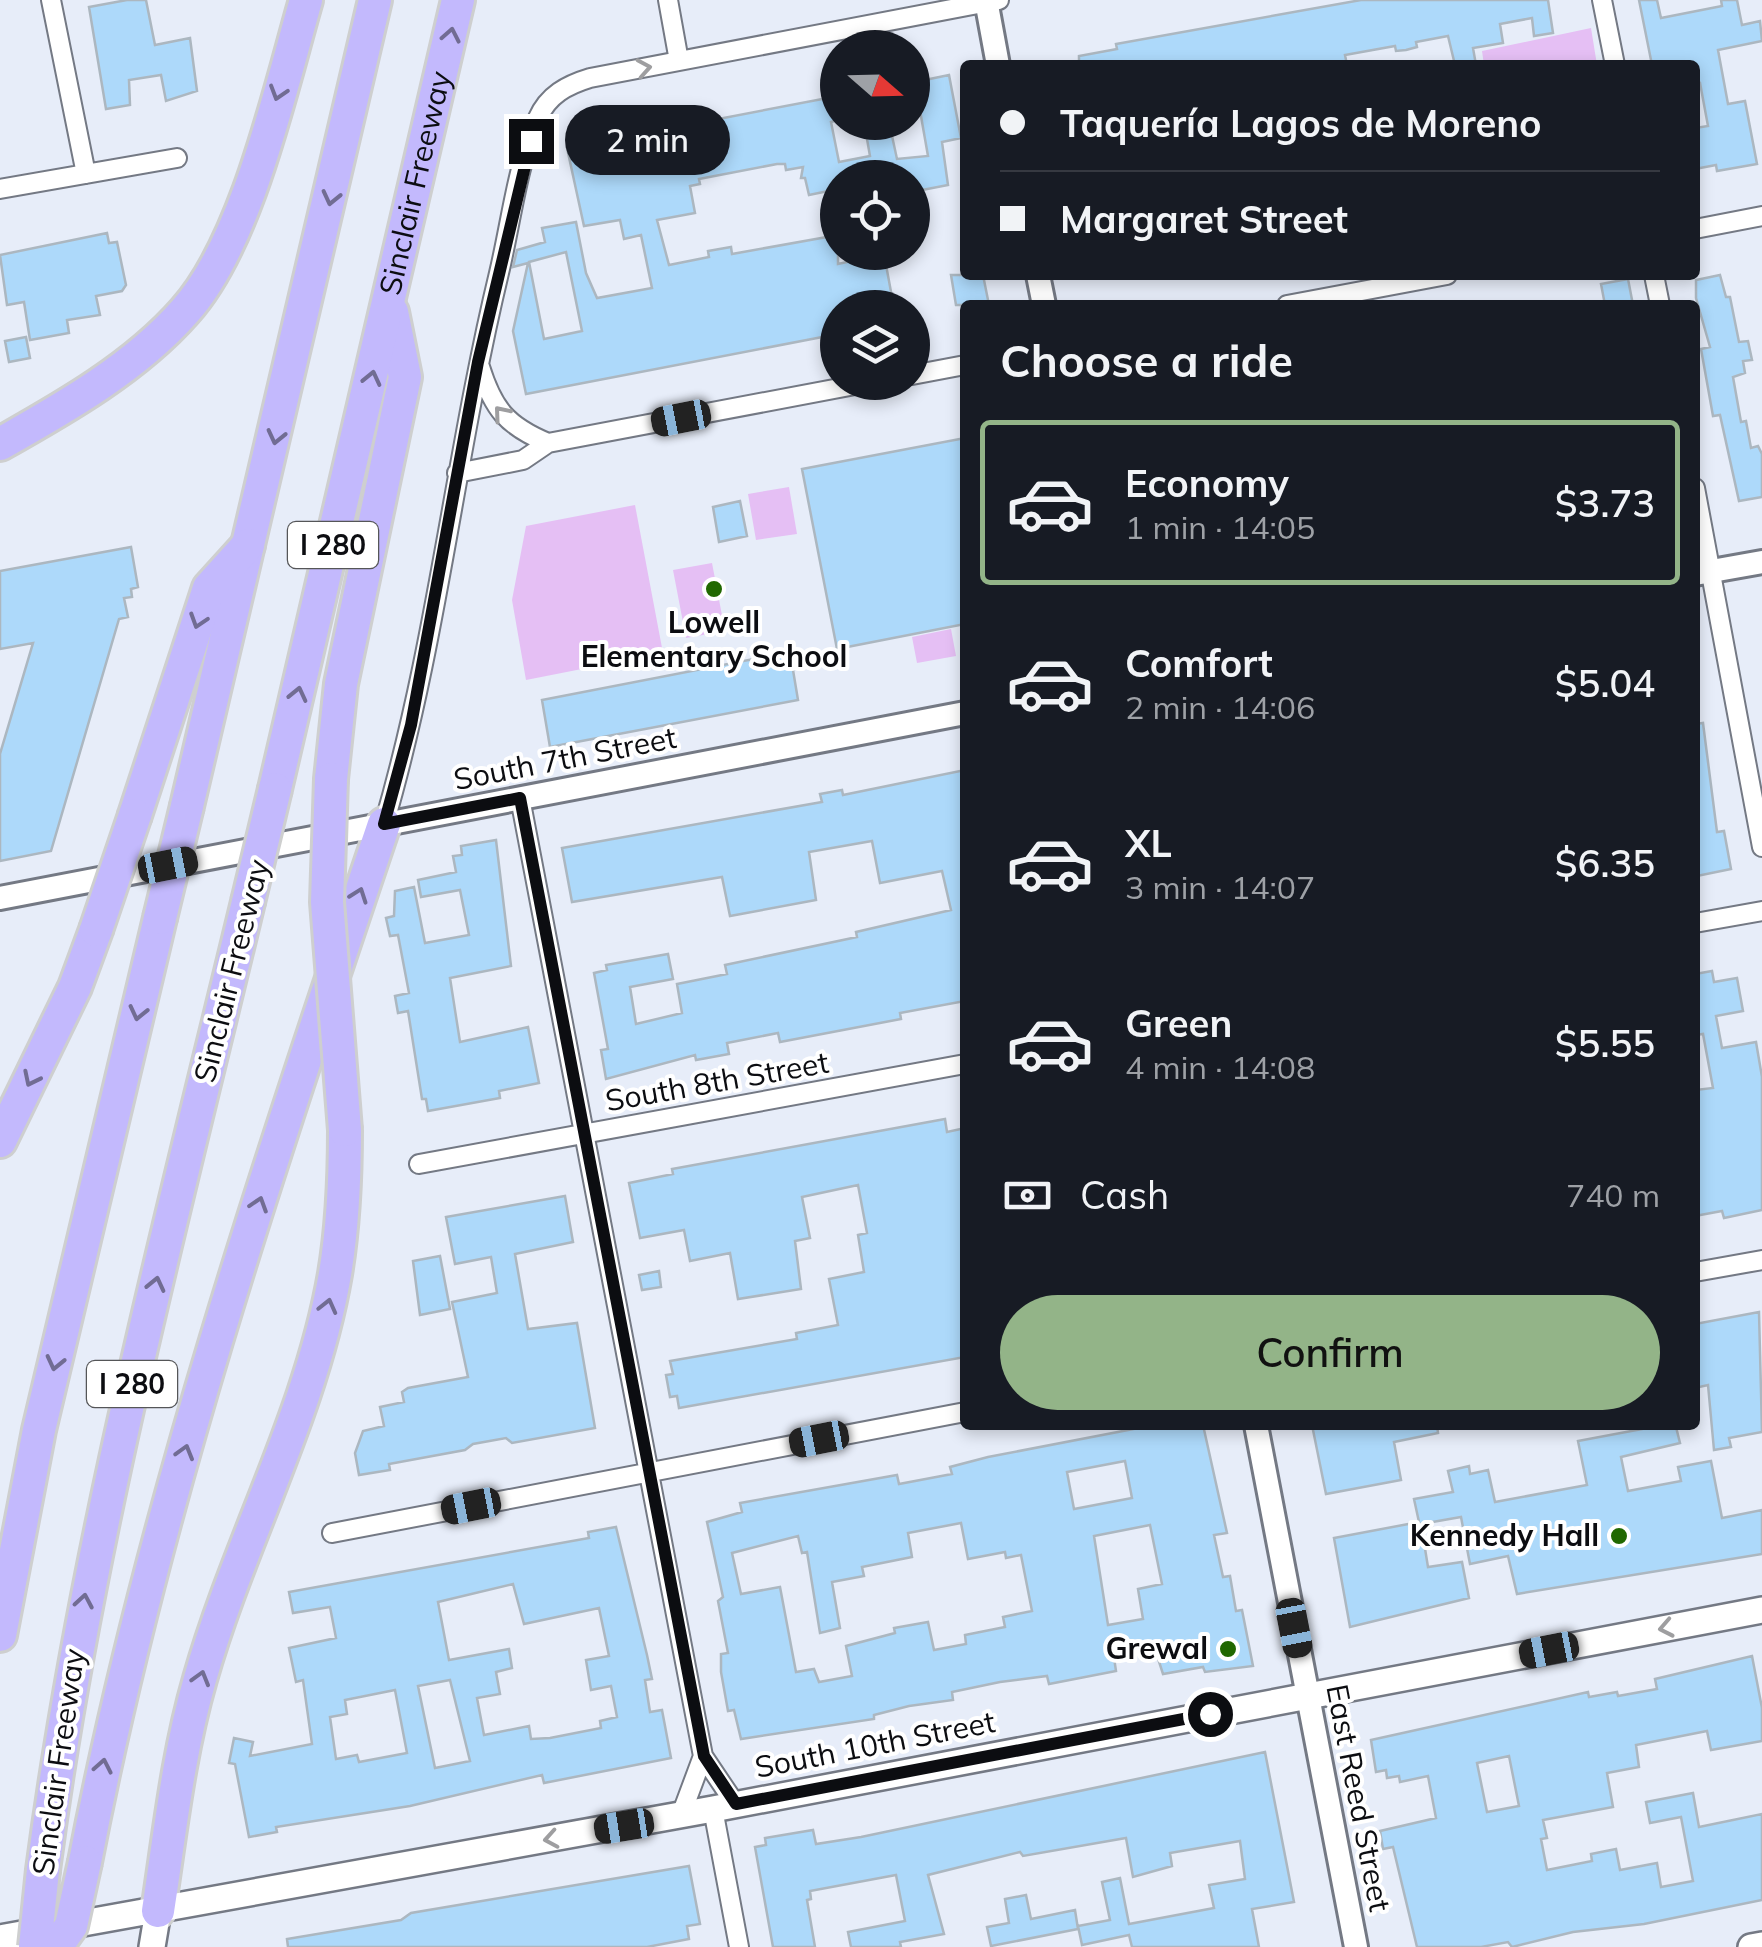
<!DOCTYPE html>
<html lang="en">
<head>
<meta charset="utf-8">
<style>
	:root { --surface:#171b24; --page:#242831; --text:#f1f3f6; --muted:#9ea1a6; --line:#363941; --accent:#93b488 }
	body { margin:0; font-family:Mulish,sans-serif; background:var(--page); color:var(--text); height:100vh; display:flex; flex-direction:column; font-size:38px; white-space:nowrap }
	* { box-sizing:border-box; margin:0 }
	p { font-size:32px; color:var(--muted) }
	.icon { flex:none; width:55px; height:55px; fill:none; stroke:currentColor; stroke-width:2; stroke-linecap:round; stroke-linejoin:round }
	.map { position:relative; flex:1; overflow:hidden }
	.sheet { position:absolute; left:960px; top:300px; width:740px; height:1130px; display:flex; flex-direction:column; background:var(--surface); border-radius:10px; box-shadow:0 5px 15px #0003 }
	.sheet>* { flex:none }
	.guide { position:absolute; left:960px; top:60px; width:740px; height:220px; border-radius:10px; box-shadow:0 5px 15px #0003; display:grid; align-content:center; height:220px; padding:0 40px; background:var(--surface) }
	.needle { width:65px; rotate:110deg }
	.controls { position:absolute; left:820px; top:30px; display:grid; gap:20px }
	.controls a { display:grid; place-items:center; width:110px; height:110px; border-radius:50%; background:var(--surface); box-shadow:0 5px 15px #0003; font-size:50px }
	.end { position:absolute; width:45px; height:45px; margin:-22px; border:12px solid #0c0d11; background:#fff; box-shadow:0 0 0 5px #fff }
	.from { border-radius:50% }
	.bubble { position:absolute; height:70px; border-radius:35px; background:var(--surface); box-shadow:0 5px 15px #0003; font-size:32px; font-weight:600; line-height:70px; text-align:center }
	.car { position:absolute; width:30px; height:60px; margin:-30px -15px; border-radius:12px; box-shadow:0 0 8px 2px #0007; background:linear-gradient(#222 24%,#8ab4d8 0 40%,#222 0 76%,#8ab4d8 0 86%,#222 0) }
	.guide b { display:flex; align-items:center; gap:35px; height:95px; font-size:38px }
	.guide b+b { border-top:2px solid var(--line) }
	.guide i { width:25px; height:25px; background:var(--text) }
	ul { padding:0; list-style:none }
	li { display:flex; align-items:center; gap:30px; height:165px; margin:0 20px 15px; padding:0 20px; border:5px solid transparent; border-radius:10px }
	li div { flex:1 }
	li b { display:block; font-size:38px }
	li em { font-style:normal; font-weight:600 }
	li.current { border-color:var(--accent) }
	li>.icon { width:90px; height:90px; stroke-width:1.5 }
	h2 { padding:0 40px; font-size:45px; line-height:120px }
	.pay { display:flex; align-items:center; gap:25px; height:110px; padding:0 40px; font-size:38px }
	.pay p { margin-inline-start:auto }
	.button { display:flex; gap:20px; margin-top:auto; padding:20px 40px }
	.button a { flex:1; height:115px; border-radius:60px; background:var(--accent); color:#111; font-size:40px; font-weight:600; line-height:115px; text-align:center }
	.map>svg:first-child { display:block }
	.green { fill:#e5bff4 }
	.building { fill:#add9fa; stroke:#acb7c0; stroke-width:2.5; fill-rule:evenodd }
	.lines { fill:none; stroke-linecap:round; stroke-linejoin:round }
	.minor-casing { stroke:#747984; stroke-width:22 }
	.tertiary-casing { stroke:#747984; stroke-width:28 }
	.secondary-casing { stroke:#747984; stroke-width:30 }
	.motorway-casing { stroke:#cecfcf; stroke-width:38 }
	.minor { stroke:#fff; stroke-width:18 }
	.tertiary { stroke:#fff; stroke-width:22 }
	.secondary { stroke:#fff; stroke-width:25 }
	.motorway { stroke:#c3b9fd; stroke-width:32 }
	.motorway-bridge-casing { stroke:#cecfcf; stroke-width:38; stroke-linecap:butt }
	.motorway-bridge { stroke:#c3b9fd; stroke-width:32 }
	.oneway { stroke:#716c93 }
	.oneway2 { stroke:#9e9ea0 }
	.route { stroke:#0c0d11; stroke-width:12 }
	.poi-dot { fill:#216801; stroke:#fff; stroke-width:4 }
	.labels { text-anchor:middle; stroke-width:8; stroke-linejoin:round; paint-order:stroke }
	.shield { fill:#fff; stroke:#555658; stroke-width:2.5 }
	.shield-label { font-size:28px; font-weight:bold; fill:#0c0d11 }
	.street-label { font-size:30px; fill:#0c0d11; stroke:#fff }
	.poi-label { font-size:30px; font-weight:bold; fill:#0c0d11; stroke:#fff; text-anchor:end }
</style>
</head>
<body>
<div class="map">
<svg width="1762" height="1947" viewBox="0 0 1762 1947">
	<rect width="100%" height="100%" fill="#e7edf9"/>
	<path class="green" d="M1591,28L1597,65H1484L1482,51Z
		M789,487L797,534L756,540L748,494Z
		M635,505L663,653L526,680L512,600L526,526Z
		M712,563L725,631L686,638L673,570Z
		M951,629L956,656L917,663L912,637Z"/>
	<path class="building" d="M127,0H146L155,45L190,38L197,91L166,101L161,75L129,80L130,105L106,109L89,7Z
		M1361,0H1548L1553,33L1534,36L1532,18L1500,24L1503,43L1473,48L1476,65H1455L1448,36L1416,42L1417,47L1406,50L1396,51L1395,46L1345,55L1347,65H1079V56L1117,49L1116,44Z
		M1639,0H1657L1661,18L1722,6L1721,0H1737L1742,25L1760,21L1762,41L1718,50L1728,104L1745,101L1757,164L1717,171L1716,165L1695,169V128L1708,126L1700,83L1695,84V65H1652Z
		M949,75L961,138L942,142L948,185L912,192V178H838V189L809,195L805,178H801L803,167L786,170L785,164H777L699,179L700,184L690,186L695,213L657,220L669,265L709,257L708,251L731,247L732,254L838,235V264L884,254L894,308H838V334L526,394L513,331L528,263L513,267L517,250L545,242L542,228L576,222L586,273L597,298L652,288L641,235L624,239L620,220L584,226L567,148L838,96V120L831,122L839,162L870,156L864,122H889L897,159L928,156L915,82ZM566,252L582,331L544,339L529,262Z
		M107,233L109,243L117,242L126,285L122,291L96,296L100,315L67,320L69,333L30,340L24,302L7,305L0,255Z
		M951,275H983L989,305H956Z
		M1720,275L1726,297H1730L1739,342L1748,341L1752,360L1743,361L1745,373L1733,377L1741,422L1746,421L1751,448L1758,446L1762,454V497L1739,501L1720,415L1713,416L1701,349L1710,347L1696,298V280Z
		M1628,279L1633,305H1605L1601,284Z
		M26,337L30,358L9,362L5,341Z
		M965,438V624L837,649L802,469Z
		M740,501L747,536L719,542L713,507Z
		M131,547L138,587L131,589L132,597L124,598L128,617L119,619L51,851L0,861V754L33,643L0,649V571Z
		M790,652L798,700L550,747L542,700Z
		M1703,723L1717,832L1724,831L1731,869L1697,876L1695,724Z
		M965,770V1001L900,1013L901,1019L780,1042L778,1033L727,1043L729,1054L696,1060L695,1055L606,1079L601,1050L608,1049L594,973L607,970L606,965L668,954L673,979L630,987L636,1024L682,1013L677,984L727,974L725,965L857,937L856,932L951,910L942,871L880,883L872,841L809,852L816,900L730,916L722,877L572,902L562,848L822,802L820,794L842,790L843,795Z
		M496,840L511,966L450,978L460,1042L528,1027L539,1083L499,1091L500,1098L428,1111L426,1099H422L408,1011L398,1013L395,996L409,993L398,935L390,936L386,918L394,916L395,891L414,887L425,943L469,935L460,890L421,897L418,880L456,872L453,856L462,855L461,846Z
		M1712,971L1714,982L1737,978L1743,1011L1716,1016L1722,1048L1756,1042L1762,1077V1210L1724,1218L1722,1211L1695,1216V1090L1713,1088L1703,1034L1695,1035V974Z
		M945,1119L947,1132L965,1128V1357L679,1408L677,1396L670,1397L666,1375L673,1374L670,1361L797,1339L796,1333L838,1325L829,1279L864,1272L858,1235L867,1233L858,1185L802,1197L810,1238L795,1241L801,1289L738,1299L730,1253L690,1261L684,1230L640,1238L629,1183L673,1174L672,1169Z
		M565,1196L573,1242L515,1254L528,1329L577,1323L595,1428L512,1443L506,1438L473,1444L465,1450L389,1464L390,1470L359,1475L355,1453L363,1431L384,1426L380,1407L404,1402L402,1392L408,1388L468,1377L452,1302L497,1293L491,1257L455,1264L446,1217Z
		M440,1256L450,1309L420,1315L413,1261Z
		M659,1271L661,1287L642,1290L639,1275Z
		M1759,1312L1762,1432L1729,1438L1731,1447L1714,1450L1708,1385L1695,1388V1324Z
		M1154,1425H1203L1227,1533L1214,1535L1223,1577L1230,1576L1236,1611L1242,1610L1253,1666L1205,1672L1203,1667L1163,1674L1154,1646L1146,1645L1113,1651L1116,1671L1049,1684L1047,1676L1000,1682L952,1692L953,1700L909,1706L874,1715V1719L741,1739L734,1710L728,1711L721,1672V1654L728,1653L718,1601L723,1597L707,1522L742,1512L740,1503L897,1475L899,1484L952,1474L950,1467L988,1457ZM1125,1461L1132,1498L1074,1509L1067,1472ZM961,1523L968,1559L1005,1552L1006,1558L1021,1555L1032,1611L1003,1617L1005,1627L965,1635L966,1644L934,1650L928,1622L894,1628L895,1633L846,1646L852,1676L819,1682L814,1669L796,1672L780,1587L741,1594L732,1553L798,1536L802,1553L807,1552L820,1633L840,1628L832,1582L864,1576L862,1567L912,1557L908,1533ZM1150,1525L1162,1584L1138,1589L1143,1619L1108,1625L1094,1536Z
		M1312,1425H1437L1438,1433L1394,1442L1401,1480L1326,1494Z
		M1641,1425L1676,1427L1680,1443L1621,1457L1628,1491L1681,1481L1678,1467L1711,1461L1722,1518L1762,1510V1554L1517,1594L1508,1556L1470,1564L1461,1517L1421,1524L1428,1567L1462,1562L1469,1598L1350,1627L1334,1538L1419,1522L1414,1499L1453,1492L1448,1471L1469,1466L1470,1474L1488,1470L1495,1502L1587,1485L1578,1441L1642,1429Z
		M616,1527L647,1655L652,1679L645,1680L650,1712L662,1710L671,1758L544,1783L542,1775L410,1806L276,1827L277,1832L249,1837L235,1764L229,1763L234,1738L253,1742L250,1756L312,1744L303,1680L296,1682L289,1648L336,1638L330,1607L293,1613L289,1592L589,1538L588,1532ZM513,1584L524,1624L599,1608L609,1656L586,1660L591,1690L611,1686L617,1717L600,1721L601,1728L550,1738L531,1739L529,1726L484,1735L477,1698L500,1694L496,1672L512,1668L509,1649L449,1660L438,1602ZM450,1680L470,1761L435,1768L418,1686ZM395,1690L407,1753L359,1762L357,1755L336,1759L330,1717L347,1714L345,1700Z
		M1752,1656L1762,1708V1741L1711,1750L1707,1731L1636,1745L1639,1767L1607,1773L1613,1807L1543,1820L1547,1838L1541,1839L1547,1870L1592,1861L1591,1854L1616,1849L1620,1870L1657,1863L1661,1887L1693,1881L1681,1817L1650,1823L1646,1802L1693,1793L1699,1827L1762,1814V1900L1644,1924L1573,1932L1512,1947L1508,1942L1481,1947H1417L1393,1847L1383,1849L1380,1831L1436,1818L1428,1776L1400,1782L1399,1776L1387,1778L1386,1770L1376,1772L1371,1740L1588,1692L1589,1697L1617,1692L1618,1696L1657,1689L1655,1679ZM1509,1756L1519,1806L1487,1812L1477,1763Z
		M1265,1752L1294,1902L1252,1909L1259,1947H1132L1129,1935L1082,1945L1078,1926L1110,1920L1102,1882L1120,1878L1129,1924L1214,1908L1209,1885L1245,1879L1240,1841L1170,1853L1172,1866L1133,1877L1126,1838L1023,1856L1020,1852L928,1875L944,1934L900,1942L901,1947H851L848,1932L905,1921L896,1875L810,1891L811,1899L807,1900L815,1947H773L755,1847L766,1845L765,1838L813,1830L816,1844L861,1837Z
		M689,1866L700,1924L687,1926L689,1939L647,1947H288L287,1939L401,1920L411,1913Z
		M1026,1895L1031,1919L1075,1910L1078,1929L991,1946L987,1927L1009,1923L1005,1899Z"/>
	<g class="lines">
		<g class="minor-casing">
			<path id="minor" d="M51,0L86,174
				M668,0L679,61
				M1602,0L1615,65
				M0,189L177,158
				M1695,229L1762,216
				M1654,275L1660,305
				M1287,305L1447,275
				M480,367C493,409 507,426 548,443
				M912,375L965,365
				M457,473L523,460L548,443L871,382
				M1695,488L1762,847
				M520,798L703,1756L736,1805
				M384,824C437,643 455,456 499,273C511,223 517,165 538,118C548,95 567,85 590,78L999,0
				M1695,923L1762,911
				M419,1164L965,1064
				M1695,1272L1762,1260
				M332,1533L965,1412
				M713,1809L739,1947
				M681,1815L703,1756"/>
		</g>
		<g class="tertiary-casing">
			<path id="tertiary" d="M986,0L998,65
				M1038,275L1044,305
				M1695,574L1762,562
				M0,898L965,713
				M1256,1425L1356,1947"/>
		</g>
		<g class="secondary-casing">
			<path id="secondary" d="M0,1938L713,1809L1762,1610
				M152,1947L158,1911
				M1751,1947L1762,1945"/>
		</g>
		<g class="motorway-casing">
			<g id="motorway">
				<path d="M0,444C64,408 136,367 185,311C247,242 280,90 306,0"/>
				<path d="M331,779L341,684L405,377L392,312"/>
				<path id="s1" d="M275,789L458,0"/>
				<path d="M187,806L375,0"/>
				<path d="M135,815L209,588L248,545"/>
				<path d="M0,1141L75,987L96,930"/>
				<path d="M0,1635L39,1430L160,918"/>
				<path d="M85,1862C153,1508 269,1165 384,824"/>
				<path d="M43,1870C86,1542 171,1223 248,902"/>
				<path d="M158,1911C170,1833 178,1755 200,1679C239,1542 311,1414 335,1274C343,1226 345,1179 345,1130"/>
			</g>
		</g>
		<use href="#minor" class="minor"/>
		<use href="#tertiary" class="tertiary"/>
		<use href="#secondary" class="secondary"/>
		<use href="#motorway" class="motorway"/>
		<g class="motorway-bridge-casing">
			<path id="motorway-bridge" d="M331,779L327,902L345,1130
				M248,902L275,789
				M160,918L187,806
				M96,930L135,815
				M35,1947L43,1870
				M56,1947L71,1926L85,1862"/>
		</g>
		<use href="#motorway-bridge" class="motorway-bridge"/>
	</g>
	<defs><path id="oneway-chevron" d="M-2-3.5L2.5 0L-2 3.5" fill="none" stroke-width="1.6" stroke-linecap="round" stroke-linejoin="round" transform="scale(2.5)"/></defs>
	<g class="oneway">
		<use href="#oneway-chevron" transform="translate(451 35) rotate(-79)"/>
		<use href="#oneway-chevron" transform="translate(278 93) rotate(107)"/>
		<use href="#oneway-chevron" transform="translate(331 198) rotate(103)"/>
		<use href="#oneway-chevron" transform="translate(372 378) rotate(-77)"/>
		<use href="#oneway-chevron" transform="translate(276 437) rotate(103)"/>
		<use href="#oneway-chevron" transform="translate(198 621) rotate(108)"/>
		<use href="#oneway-chevron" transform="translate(298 694) rotate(-77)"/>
		<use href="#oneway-chevron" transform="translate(359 895) rotate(-70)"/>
		<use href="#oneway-chevron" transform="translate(138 1013) rotate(103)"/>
		<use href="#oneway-chevron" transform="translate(31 1079) rotate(116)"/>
		<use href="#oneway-chevron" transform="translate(259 1204) rotate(-72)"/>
		<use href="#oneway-chevron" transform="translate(156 1284) rotate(-77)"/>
		<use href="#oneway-chevron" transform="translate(328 1306) rotate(-76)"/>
		<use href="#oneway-chevron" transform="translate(55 1363) rotate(103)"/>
		<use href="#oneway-chevron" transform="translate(185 1452) rotate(-74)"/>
		<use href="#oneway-chevron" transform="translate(84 1601) rotate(-80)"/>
		<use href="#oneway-chevron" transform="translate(201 1678) rotate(-74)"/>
		<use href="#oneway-chevron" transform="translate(103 1766) rotate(-79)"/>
	</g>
	<g class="oneway2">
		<use href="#oneway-chevron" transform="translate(644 68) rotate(-10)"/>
		<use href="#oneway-chevron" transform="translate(501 413) rotate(-130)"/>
		<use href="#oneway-chevron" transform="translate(1666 1628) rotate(169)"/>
		<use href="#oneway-chevron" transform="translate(551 1839) rotate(170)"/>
	</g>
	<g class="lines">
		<path class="route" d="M531,141L478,362L411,725L384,824L520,798L704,1756L736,1804L1210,1714"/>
	</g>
	<g class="poi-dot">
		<circle cx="714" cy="589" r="10"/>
		<circle cx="1619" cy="1536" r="10"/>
		<circle cx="1228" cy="1649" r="10"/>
	</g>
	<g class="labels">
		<g class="shield">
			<rect x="288" y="522" width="90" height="46" rx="8"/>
			<rect x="87" y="1361" width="90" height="46" rx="8"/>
		</g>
		<g class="shield-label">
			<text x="333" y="555">I 280</text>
			<text x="132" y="1394">I 280</text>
		</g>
		<g class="street-label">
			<text dy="10" stroke="none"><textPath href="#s1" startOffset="622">Sinclair Freeway</textPath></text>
			<text transform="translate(565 759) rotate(-11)" y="10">South 7th Street</text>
			<text transform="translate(232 971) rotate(-76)" y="10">Sinclair Freeway</text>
			<text transform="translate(717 1082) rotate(-10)" y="10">South 8th Street</text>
			<text transform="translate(875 1745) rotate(-11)" y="10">South 10th Street</text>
			<text transform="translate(59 1762) rotate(-82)" y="10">Sinclair Freeway</text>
			<text transform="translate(1358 1798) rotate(79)" y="10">East Reed Street</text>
		</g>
		<g class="poi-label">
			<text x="714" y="633" text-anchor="middle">Lowell<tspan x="714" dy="34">Elementary School</tspan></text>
			<text x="1599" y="1546">Kennedy Hall</text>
			<text x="1208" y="1659">Grewal</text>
		</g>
	</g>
</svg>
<div class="controls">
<a><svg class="needle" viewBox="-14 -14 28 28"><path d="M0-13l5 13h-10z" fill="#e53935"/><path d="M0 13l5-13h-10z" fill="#9ea1a6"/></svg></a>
<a><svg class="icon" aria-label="locate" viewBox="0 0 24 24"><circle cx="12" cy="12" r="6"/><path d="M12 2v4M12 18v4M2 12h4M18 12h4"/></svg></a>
<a><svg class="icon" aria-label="layers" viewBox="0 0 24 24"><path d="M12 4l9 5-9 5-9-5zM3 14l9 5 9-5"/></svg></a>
</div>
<i class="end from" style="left:1210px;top:1714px"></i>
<i class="end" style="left:531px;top:141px"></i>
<div class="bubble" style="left:565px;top:105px;width:165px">2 min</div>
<i class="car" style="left:681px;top:418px;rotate:259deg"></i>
<i class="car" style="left:168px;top:865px;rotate:79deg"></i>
<i class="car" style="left:819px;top:1439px;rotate:259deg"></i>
<i class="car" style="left:471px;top:1506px;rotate:259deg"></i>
<i class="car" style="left:1294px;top:1628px;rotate:169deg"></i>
<i class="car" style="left:1549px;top:1650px;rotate:259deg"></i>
<i class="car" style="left:624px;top:1826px;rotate:261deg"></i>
<div class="guide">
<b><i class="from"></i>Taquería Lagos de Moreno</b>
<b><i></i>Margaret Street</b>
</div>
<section class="sheet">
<h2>Choose a ride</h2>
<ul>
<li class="current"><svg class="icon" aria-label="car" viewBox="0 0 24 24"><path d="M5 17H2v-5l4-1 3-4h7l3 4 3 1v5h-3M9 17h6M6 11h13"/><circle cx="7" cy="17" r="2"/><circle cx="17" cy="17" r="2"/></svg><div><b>Economy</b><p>1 min · 14:05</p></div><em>$3.73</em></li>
<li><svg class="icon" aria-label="car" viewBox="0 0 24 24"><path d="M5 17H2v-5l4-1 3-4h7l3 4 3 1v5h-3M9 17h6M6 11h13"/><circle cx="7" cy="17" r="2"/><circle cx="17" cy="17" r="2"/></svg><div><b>Comfort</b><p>2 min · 14:06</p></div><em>$5.04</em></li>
<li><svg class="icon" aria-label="car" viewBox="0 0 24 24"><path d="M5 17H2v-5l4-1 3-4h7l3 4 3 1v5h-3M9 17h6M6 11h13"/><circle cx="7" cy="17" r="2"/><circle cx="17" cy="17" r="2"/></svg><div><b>XL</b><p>3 min · 14:07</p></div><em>$6.35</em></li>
<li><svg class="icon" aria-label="car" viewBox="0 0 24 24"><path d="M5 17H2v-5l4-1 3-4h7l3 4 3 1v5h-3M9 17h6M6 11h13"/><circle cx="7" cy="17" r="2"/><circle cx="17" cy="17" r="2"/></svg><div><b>Green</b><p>4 min · 14:08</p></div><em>$5.55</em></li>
</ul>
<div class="pay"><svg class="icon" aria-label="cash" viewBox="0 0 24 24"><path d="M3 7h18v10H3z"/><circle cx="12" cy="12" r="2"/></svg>Cash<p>740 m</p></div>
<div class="button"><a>Confirm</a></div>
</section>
</div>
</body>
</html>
